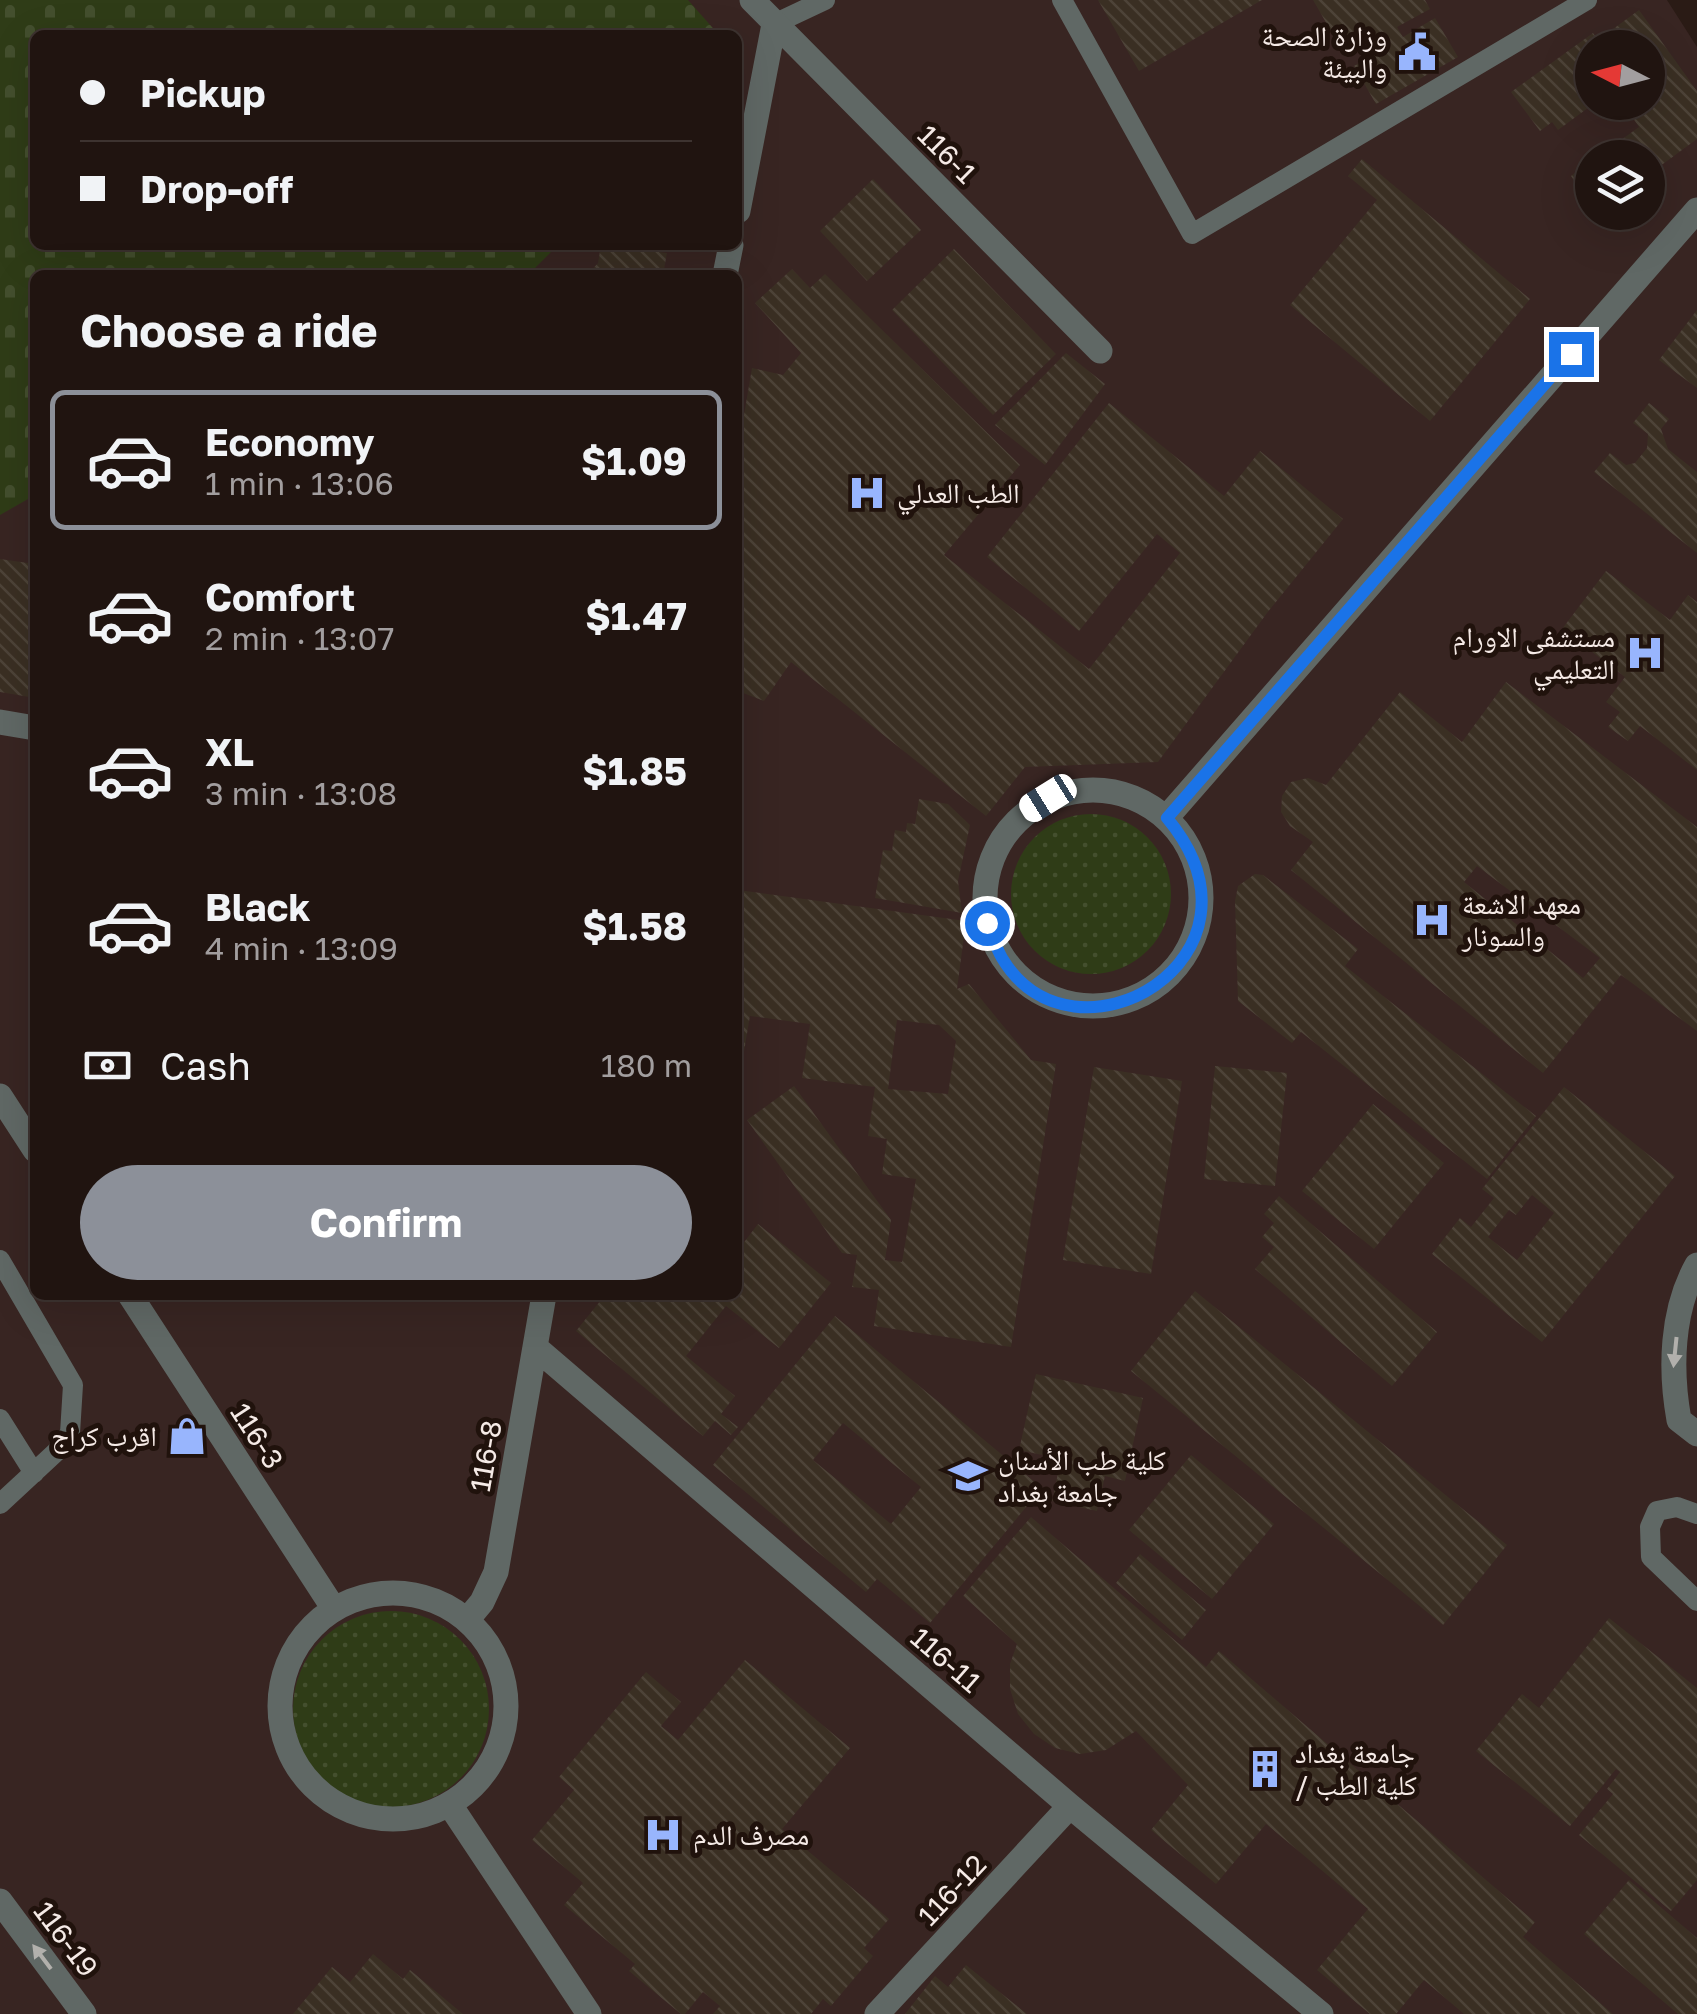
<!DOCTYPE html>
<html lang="en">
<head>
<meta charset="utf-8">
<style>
	:root { --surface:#201410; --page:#2d211e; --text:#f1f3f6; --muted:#a29e9f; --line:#3d3330; --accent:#8c9099 }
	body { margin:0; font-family:"Golos Text","Noto Naskh Arabic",sans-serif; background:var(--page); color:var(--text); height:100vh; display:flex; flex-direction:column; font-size:38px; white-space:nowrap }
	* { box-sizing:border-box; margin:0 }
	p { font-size:32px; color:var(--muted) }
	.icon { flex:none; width:55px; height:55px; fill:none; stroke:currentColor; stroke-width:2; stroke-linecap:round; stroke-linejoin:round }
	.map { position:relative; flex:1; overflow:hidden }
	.drawer { position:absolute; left:30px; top:270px; width:712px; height:1030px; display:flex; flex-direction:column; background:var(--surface); border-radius:15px; box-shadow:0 10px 40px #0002,0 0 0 2px var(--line) }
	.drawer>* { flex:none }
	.top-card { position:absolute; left:30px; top:30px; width:712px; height:220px; border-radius:15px; box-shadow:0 10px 40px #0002,0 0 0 2px var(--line); display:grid; align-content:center; height:220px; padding:0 50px; background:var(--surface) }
	.needle { width:65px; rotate:276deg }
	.fabs { position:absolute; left:1575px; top:30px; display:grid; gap:20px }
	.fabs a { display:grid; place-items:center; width:90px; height:90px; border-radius:50%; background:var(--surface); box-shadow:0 10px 40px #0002,0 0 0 2px var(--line); font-size:50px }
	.end { position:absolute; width:45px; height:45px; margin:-22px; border:12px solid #1a73e8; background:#fff; box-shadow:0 0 0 5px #fff }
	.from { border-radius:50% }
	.car { position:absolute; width:30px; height:60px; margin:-30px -15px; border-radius:12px; box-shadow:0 0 8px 2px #0007; background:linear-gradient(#fff 24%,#345 0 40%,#fff 0 76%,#345 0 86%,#fff 0) }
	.top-card b { display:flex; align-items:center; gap:35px; height:95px; font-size:38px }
	.top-card b+b { border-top:2px solid var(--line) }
	.top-card i { width:25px; height:25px; background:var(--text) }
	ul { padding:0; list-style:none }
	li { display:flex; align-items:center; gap:30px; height:140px; margin:0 20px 15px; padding:0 30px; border:5px solid transparent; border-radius:15px }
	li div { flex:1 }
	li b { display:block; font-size:38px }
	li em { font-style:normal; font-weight:700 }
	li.active { border-color:var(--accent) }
	li>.icon { width:90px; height:90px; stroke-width:1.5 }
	h2 { padding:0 50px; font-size:45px; line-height:120px }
	.pay { display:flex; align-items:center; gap:25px; height:110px; padding:0 50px; font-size:38px }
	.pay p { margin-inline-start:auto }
	.cta { display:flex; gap:20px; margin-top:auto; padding:20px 50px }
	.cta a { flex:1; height:115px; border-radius:60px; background:var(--accent); color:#fff; font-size:40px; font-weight:700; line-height:115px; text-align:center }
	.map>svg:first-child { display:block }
	.medical { fill:#382522; fill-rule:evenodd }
	.grass { fill:url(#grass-dots) }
	.cemetery { fill:url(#cemetery-stones) }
	.building { fill:url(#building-back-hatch); fill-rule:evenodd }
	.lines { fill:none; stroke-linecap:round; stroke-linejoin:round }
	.lane { stroke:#606865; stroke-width:20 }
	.street { stroke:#606865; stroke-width:25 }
	.oneway { fill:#b2b0ac }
	.route { stroke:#1a73e8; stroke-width:12 }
	.labels { text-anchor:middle; stroke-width:10; stroke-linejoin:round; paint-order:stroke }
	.poi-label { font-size:28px; fill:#f5eae6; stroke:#20120c; text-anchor:start }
	.street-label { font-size:28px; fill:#f5eae6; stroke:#20120c }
</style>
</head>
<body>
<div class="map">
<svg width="1697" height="2014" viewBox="0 0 1697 2014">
	<defs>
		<pattern id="grass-dots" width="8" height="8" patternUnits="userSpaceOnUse" patternTransform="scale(2.5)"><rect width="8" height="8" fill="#2f3c17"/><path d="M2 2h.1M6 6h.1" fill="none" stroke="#444f2e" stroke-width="1.8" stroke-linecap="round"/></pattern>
		<pattern id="cemetery-stones" width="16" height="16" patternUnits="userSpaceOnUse" patternTransform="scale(2.5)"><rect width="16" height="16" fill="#2f3c17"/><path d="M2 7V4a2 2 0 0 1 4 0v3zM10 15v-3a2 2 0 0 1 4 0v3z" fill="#444f2e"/></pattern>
		<pattern id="building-back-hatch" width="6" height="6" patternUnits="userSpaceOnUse" patternTransform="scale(2.5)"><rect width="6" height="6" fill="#3a2f23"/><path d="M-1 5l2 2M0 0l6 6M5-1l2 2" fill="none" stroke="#4d4338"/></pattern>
	</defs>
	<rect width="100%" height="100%" fill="#2a1b15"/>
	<path class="medical" d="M0,0H1667L1697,47V2014H0ZM35,35H738V245H35ZM1592,48H1648V102H1592ZM1592,158H1648V212H1592ZM35,275H738V1295H35Z"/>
	<path class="grass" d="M1011 894a80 80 0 1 1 160 0a80 80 0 1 1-160 0Z
		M293 1709a98 98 0 1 1 196 0a98 98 0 1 1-196 0Z"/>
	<path class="cemetery" d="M0,0H688L719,35H35V245H558L528,275H35V495L0,515Z"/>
	<path class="building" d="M1098,0H1262L1139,71Z
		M1313,0H1425L1430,9L1397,27L1403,37L1435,18L1458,57L1376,104L1354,66L1387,47L1381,37L1346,57Z
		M1639,10L1697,91V139L1648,175V158H1596L1639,127L1622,102H1648V48H1592V105L1558,130L1552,122L1540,131L1511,92L1593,33L1598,40Z
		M1362,159L1530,299L1430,421L1290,305L1377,200L1348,176Z
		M1592,160V206L1571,176Z
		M873,179L921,230L867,281L820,231Z
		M601,245L667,253L663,275H587L598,263Z
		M954,249L1056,354L993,415L892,310Z
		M792,269L810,288L825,274L1020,465L944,555L1089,669L1180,553L1157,534L1079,631L987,557L1109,403L1224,496L1260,451L1343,519L1267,613L1158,762L1025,767L986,816L791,662L764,701L738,691V450L752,368L783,375L801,353L755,303Z
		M1697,310V388L1659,360Z
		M1066,353L1105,384L1045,465L995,425Z
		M1649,403L1669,419L1661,429L1668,449L1697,472V553L1594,472L1610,453L1626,465L1635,463L1647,448L1648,434L1633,423Z
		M0,559L35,564V698L0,692Z
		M1606,571L1670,620L1688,595L1697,602V770L1640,726L1628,741L1608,727L1620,712L1606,702L1625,677L1562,629Z
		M1506,682L1697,827V1031L1621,975L1543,1073L1291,870L1313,842L1290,826L1281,812L1282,796L1291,782L1308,778L1326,785L1400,692L1462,742ZM1477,866L1600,958L1583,978L1464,882Z
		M919,799L948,804L970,825L958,881L962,913L875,898L883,850L892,851L895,830L906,832L907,823L915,824Z
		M1255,874L1263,875L1358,949L1345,966L1536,1116L1487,1179L1301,1032L1292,1043L1238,1001L1235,901L1238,886Z
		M738,890L966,921L957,989L969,984L1031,1060L1056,1064L1011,1347L874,1326L879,1290L852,1287L857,1255L842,1253L747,1120L794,1086L891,1220L885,1260L902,1262L916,1179L882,1174L887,1139L868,1136L875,1087L802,1078L810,1024L750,1016L738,1087ZM897,1020L939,1025L956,1041L948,1094L888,1089Z
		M1215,1066L1287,1073L1275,1186L1204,1179Z
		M1094,1067L1182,1081L1151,1274L1063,1260Z
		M1564,1087L1675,1176L1542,1342L1432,1254L1460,1218L1471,1227L1494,1198L1482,1189ZM1532,1195L1554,1213L1517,1260L1488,1237L1509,1210L1516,1215Z
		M1373,1104L1444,1163L1374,1249L1302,1191Z
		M1279,1196L1437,1332L1392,1386L1255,1269L1274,1247L1262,1237L1274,1223L1264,1214Z
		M758,1224L831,1283L779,1348L726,1306L686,1356L735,1396L721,1414L738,1427L731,1435L715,1421L703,1436L576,1331L605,1295H645L649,1298L651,1295H738L740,1254L738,1250Z
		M1195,1291L1507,1545L1443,1625L1131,1371Z
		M835,1316L1042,1488L930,1623L877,1579L866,1592L713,1465ZM843,1423L921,1487L891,1524L813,1460Z
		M1036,1374L1143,1398L1125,1481L1105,1476L1097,1511L1052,1501L1061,1459L1019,1450Z
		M1191,1455L1274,1524L1212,1599L1129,1530Z
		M1031,1517L1206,1667L1219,1651L1535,1922L1523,1937L1613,2014H1464L1424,1980L1396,2014H1370L1317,1970L1368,1909L1266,1824L1216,1884L1151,1830L1188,1785L1136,1731L1106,1750L1080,1754L1055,1748L1034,1734L1018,1714L1010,1689V1664L1017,1644L963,1596Z
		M1140,1554L1206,1610L1182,1640L1116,1583Z
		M1609,1618L1697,1688V1880L1671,1911L1579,1835L1613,1794L1607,1789L1620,1772L1616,1769L1570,1826L1476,1751L1522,1694L1539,1708Z
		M745,1660L850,1748L782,1829L889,1919L864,1948L873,1956L831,2006L823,1999L811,2014H713L720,2006L703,1992L685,2014H681L629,1971L635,1964L564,1905L583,1883L532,1840L574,1790L559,1777L646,1672L681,1702L661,1726L678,1740Z
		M1629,1880L1697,1938V2014H1678L1584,1934Z
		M373,1954L403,1979L410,1970L463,2014H293L332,1967L350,1982Z
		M966,1965L1027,2014H905L935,1976L948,1987Z"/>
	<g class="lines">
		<path class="lane" d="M1062,0L1192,234L1587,0
			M774,24L825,0
			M0,1260L73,1385L70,1433L56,1452L0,1504
			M0,1419L34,1473
			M1697,1514L1677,1507L1657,1511L1650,1527L1651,1557L1697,1601"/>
		<path class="street" d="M752,0L1100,351
			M738,211L774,24
			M725,275L731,245
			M0,722L35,728
			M985 898a108 108 0 1 1 216 0a108 108 0 1 1-216 0Z
			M1167,817L1697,210
			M0,1096L35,1150
			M1697,1265C1671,1311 1670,1370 1679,1420L1697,1434
			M130,1295L334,1609
			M535,1347L1070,1806L1321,2014
			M280 1706a113 113 0 1 1 226 0a113 113 0 1 1-226 0Z
			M467,1620L482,1602L496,1572L544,1295
			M450,1805L589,2014
			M0,1901L84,2014
			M877,2014L1070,1806"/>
	</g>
	<defs><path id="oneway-solid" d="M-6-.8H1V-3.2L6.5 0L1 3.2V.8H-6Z" transform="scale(2.5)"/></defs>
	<g class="oneway">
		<use href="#oneway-solid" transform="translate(1675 1352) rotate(96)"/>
		<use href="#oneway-solid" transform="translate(42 1957) rotate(-127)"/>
	</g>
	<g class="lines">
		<path class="route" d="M987,923C992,934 996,948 1002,958C1073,1078 1284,958 1167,818L1571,354"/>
	</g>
	<defs>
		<g id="civic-bare" transform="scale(3)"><path d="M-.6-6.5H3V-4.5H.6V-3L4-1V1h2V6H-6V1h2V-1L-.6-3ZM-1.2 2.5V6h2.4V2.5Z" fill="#98b5fd" stroke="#20120c" stroke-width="2.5" paint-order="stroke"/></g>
		<g id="hospital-bare" transform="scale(3)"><path d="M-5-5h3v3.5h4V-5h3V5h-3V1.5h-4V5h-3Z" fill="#98b5fd" stroke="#20120c" stroke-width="2.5" paint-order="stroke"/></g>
		<g id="shop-bare" transform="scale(3)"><path d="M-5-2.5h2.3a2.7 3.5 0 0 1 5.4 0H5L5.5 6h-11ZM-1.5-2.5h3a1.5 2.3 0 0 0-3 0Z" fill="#98b5fd" stroke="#20120c" stroke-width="2.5" paint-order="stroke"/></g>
		<g id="university-bare" transform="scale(3)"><path d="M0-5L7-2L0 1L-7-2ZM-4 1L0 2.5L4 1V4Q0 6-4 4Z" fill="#98b5fd" stroke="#20120c" stroke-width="2.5" paint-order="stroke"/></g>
		<g id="building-bare" transform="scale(3)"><path d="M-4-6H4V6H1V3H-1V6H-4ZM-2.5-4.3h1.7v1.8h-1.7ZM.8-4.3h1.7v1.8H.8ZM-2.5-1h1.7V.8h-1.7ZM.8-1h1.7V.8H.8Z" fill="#98b5fd" stroke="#20120c" stroke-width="2.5" paint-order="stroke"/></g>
	</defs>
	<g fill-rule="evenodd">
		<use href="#civic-bare" x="1417" y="52"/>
		<use href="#hospital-bare" x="867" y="493"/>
		<use href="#hospital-bare" x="1645" y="653"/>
		<use href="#hospital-bare" x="1432" y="920"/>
		<use href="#shop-bare" x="187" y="1436"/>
		<use href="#university-bare" x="968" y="1476"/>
		<use href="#building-bare" x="1265" y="1769"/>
		<use href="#hospital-bare" x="663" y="1835"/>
	</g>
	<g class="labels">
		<g class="poi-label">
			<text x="1387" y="46" text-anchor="end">وزارة الصحة<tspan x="1387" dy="32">والبيئة</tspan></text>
			<text x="897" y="503">الطب العدلي</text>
			<text x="1615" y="647" text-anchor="end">مستشفى الاورام<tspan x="1615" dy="32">التعليمي</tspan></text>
			<text x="1462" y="914">معهد الاشعة<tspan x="1462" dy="32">والسونار</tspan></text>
			<text x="157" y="1446" text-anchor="end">اقرب كراج</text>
			<text x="998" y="1470">كلية طب الأسنان<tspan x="998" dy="32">جامعة بغداد</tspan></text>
			<text x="1295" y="1763">جامعة بغداد<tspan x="1295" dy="32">/ كلية الطب</tspan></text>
			<text x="693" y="1845">مصرف الدم</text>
		</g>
		<g class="street-label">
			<text transform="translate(947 154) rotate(45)" y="10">116-1</text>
			<text transform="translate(257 1436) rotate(57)" y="10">116-3</text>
			<text transform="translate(486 1456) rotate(-80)" y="10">116-8</text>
			<text transform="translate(946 1660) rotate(41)" y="10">116-11</text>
			<text transform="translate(952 1890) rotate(-47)" y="10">116-12</text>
			<text transform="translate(66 1939) rotate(53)" y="10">116-19</text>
		</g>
	</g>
</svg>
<div class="fabs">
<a><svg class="needle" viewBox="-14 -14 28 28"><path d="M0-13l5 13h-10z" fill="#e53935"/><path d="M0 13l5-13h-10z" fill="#a29e9f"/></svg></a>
<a><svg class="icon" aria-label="layers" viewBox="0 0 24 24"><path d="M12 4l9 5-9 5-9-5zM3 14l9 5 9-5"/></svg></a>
</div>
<i class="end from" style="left:987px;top:923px"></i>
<i class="end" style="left:1571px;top:354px"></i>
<i class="car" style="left:1048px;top:798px;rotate:238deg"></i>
<div class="top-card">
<b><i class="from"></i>Pickup</b>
<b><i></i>Drop-off</b>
</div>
<section class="drawer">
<h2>Choose a ride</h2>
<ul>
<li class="active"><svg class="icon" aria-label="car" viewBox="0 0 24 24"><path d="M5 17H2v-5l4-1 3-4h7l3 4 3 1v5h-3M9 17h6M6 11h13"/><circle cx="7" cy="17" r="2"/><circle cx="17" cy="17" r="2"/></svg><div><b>Economy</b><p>1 min · 13:06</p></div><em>$1.09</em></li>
<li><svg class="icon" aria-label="car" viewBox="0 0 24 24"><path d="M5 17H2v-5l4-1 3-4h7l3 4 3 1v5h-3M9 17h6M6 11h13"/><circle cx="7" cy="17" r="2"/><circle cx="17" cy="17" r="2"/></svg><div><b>Comfort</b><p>2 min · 13:07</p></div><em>$1.47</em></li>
<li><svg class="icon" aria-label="car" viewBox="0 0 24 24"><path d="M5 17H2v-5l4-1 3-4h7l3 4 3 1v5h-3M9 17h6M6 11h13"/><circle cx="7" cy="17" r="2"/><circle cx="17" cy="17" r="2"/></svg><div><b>XL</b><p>3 min · 13:08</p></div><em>$1.85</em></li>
<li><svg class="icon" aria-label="car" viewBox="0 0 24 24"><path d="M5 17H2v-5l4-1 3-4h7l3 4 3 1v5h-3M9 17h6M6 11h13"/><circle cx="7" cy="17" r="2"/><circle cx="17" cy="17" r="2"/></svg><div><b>Black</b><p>4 min · 13:09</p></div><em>$1.58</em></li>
</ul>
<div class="pay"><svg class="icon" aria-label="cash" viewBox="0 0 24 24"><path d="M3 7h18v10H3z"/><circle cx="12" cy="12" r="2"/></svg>Cash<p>180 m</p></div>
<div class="cta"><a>Confirm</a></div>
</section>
</div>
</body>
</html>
